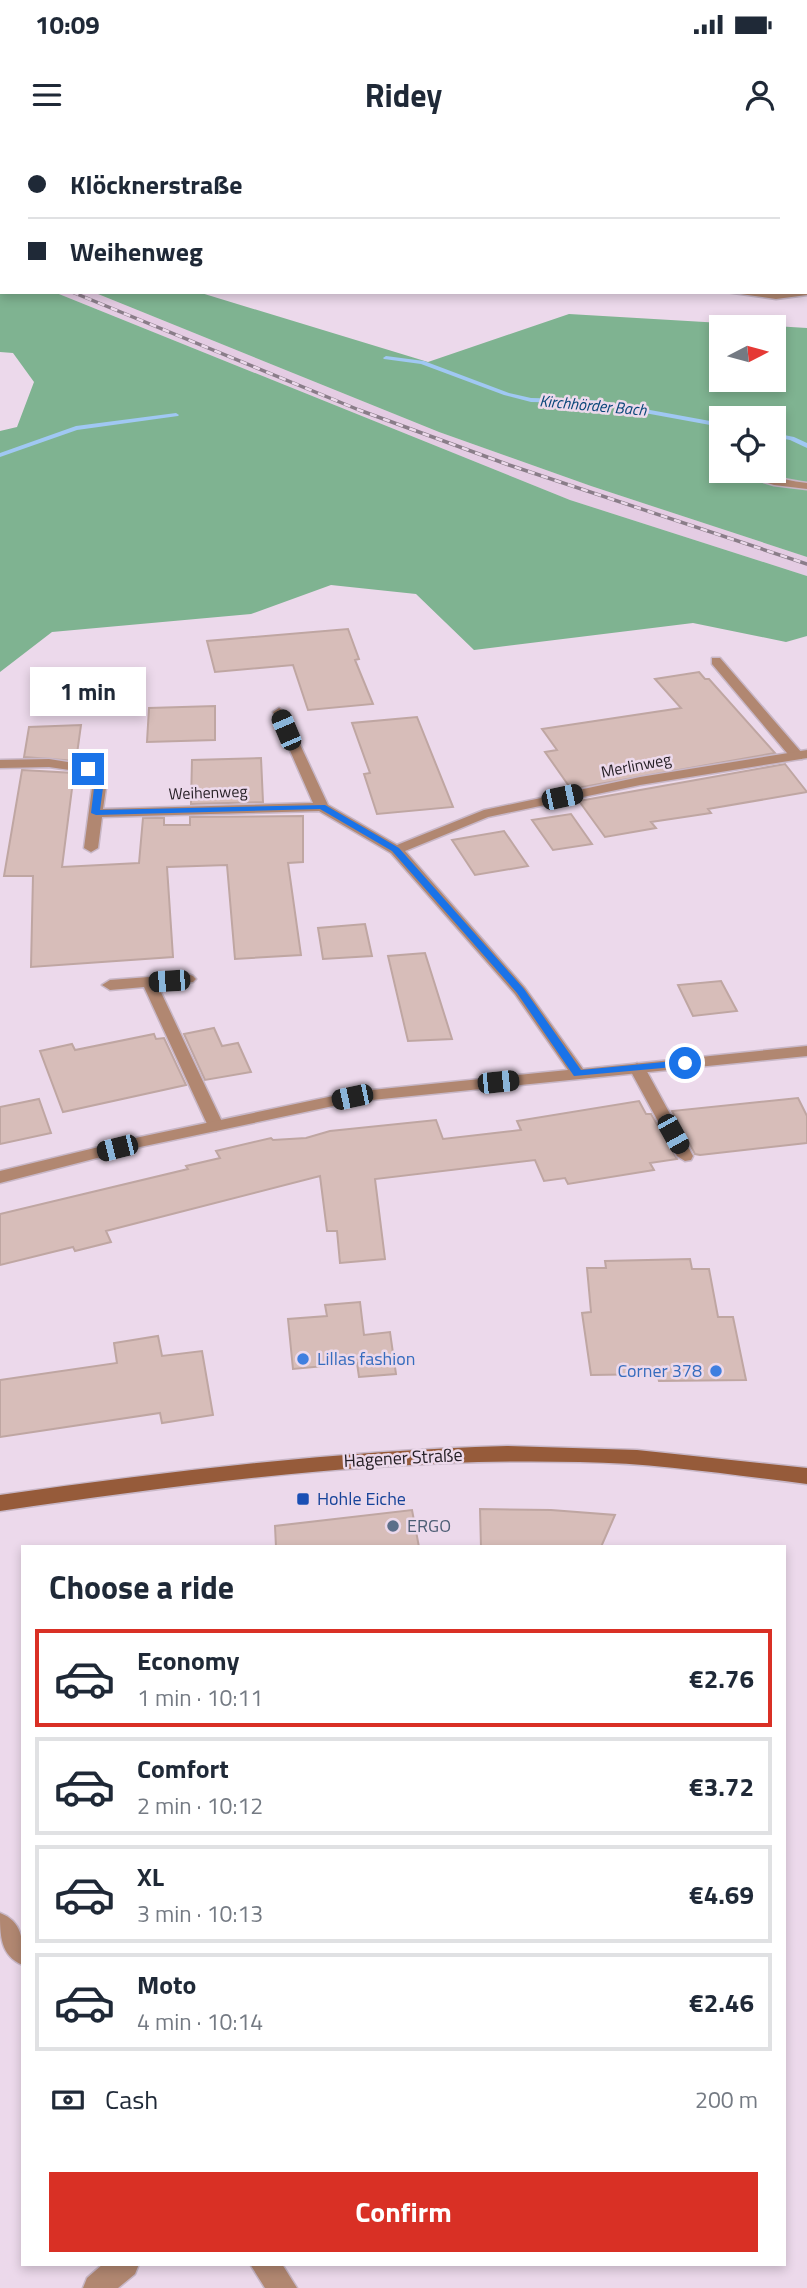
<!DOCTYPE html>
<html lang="en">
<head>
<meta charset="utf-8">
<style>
	:root { --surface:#fff; --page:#f6f6f7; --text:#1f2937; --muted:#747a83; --line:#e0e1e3; --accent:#d93025 }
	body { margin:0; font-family:"Titillium Web",sans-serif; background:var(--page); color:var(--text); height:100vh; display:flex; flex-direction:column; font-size:26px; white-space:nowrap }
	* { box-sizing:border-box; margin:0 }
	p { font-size:23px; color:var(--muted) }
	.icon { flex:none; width:38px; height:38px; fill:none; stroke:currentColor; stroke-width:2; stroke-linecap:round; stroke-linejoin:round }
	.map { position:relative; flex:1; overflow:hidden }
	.details { position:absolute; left:21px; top:1405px; width:765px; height:721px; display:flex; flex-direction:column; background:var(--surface); border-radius:0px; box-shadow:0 4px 10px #0003 }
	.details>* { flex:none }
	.banner { position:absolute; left:0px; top:0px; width:808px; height:154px; box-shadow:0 4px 10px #0003; display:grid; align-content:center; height:154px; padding:0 28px; background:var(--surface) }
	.needle { width:46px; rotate:84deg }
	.tools { position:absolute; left:709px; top:175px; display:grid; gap:14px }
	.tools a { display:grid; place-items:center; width:77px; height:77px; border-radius:0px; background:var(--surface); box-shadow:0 4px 10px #0003; font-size:35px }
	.end { position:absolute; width:32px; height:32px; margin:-16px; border:9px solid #1a73e8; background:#fff; box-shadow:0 0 0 4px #fff }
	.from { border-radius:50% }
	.bubble { position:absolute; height:49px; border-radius:0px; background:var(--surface); box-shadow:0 4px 10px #0003; font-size:23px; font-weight:700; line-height:49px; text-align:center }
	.car { position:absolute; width:21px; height:42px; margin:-21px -10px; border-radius:9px; box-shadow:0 0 5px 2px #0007; background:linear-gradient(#222 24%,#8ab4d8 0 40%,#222 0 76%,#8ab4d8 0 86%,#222 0) }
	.banner b { display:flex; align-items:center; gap:24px; height:66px; font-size:26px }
	.banner b+b { border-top:2px solid var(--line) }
	.banner i { width:18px; height:18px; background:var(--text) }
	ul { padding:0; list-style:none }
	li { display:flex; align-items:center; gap:21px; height:98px; margin:0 14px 10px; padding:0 14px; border:4px solid var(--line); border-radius:0px }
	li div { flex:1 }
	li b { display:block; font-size:26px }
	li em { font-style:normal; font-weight:700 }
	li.on { border-color:var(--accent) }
	li>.icon { width:63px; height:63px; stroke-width:1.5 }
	h2 { padding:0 28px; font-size:32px; line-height:84px }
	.pay { display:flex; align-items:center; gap:18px; height:77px; padding:0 28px; font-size:26px }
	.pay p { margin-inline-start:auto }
	.primary-button { display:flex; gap:14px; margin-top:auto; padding:14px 28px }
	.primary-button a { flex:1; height:80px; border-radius:0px; background:var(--accent); color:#fff; font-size:28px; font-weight:700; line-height:80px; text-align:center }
	.status { display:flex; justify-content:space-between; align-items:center; height:49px; padding:0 35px; background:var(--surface); direction:ltr }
	.status svg { height:19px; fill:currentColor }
	header { display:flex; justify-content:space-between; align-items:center; height:91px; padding:0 28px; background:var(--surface); font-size:32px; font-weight:700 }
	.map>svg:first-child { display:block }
	.built { fill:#e4cce3 }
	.forest { fill:#7fb391; fill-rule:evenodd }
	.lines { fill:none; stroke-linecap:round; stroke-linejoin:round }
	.stream { fill:#a0c8f3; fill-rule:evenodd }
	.building { fill:#d7bdb9; stroke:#bfa6a2; stroke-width:2 }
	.lane-casing { stroke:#c8b7c7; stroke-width:3 }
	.street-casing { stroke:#c8b7c7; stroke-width:3 }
	.secondary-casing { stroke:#c8b7c7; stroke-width:3 }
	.lane { fill:#b18771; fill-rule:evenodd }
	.street { fill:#b18771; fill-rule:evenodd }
	.secondary { fill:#965b3a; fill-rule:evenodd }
	.rail-casing { stroke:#8a7d89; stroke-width:3.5 }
	.rail { stroke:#ecd9eb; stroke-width:2.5; stroke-dasharray:7; stroke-linecap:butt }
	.route { fill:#1a73e8 }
	.shop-dot { fill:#3f7fe0; stroke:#ecd9eb; stroke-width:2.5 }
	.transit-dot { fill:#1a4fb4; stroke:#ecd9eb; stroke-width:2.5 }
	.service-dot { fill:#5c6f8a; stroke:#ecd9eb; stroke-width:2.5 }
	.labels { text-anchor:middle; stroke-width:5; stroke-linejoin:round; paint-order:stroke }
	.far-water-label { font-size:16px; font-style:italic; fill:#094679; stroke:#ecd9eb }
	.far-street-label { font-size:16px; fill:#241e24; stroke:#ecd9eb }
	.shop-label { font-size:18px; fill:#366cbe; stroke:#ecd9eb; text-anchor:start }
	.street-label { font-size:18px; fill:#241e24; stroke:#ecd9eb }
	.transit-label { font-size:18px; fill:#164399; stroke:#ecd9eb; text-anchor:start }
	.service-label { font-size:18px; fill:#4e5e75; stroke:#ecd9eb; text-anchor:start }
</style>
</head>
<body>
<div class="status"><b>10:09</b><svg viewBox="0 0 49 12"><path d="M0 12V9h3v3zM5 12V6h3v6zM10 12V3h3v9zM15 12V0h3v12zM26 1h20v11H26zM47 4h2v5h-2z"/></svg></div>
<header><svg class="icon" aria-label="menu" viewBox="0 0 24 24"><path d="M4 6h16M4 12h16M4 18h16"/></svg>Ridey<svg class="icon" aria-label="person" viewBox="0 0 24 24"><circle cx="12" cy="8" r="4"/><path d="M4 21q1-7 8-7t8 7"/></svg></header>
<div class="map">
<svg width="807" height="2148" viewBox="0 0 807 2148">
	<rect width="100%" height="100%" fill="#ecd9eb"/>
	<path class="built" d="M54,152H93L439,292L591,346L807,417V436L570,360Z"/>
	<path class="forest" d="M0,130L2,152H54L570,360L807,436V496L786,502L693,483L474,510L416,454L331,445L251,474L52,492L0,532V291L17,287L34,242L13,213L0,212Z
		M93,152H198L428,222L569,174L807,188V417L591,346L439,292ZM721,187H774V240H721ZM721,278H774V331H721Z"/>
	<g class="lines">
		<path class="stream" d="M386,216L424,221L509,253L531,258L576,259L601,261L721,283V287L601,265L576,263L531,262L504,255L421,224L384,219L383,218Z
			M176,273L179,275L178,276L77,290L0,317V313L76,286Z
			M774,293L794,297L807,303V308L790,300L774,297Z"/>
	</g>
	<path class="building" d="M348,489L359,519L355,520L373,564L308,570L293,525L215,532L207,501Z
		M699,532L705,539H709L775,613L571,649L545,612L557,610L542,589L681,568L655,539Z
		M215,566V600L147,602L149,568Z
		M417,577L453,667L377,674L364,634L370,633L352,583Z
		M81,585L76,621L24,617L29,587Z
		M261,618L263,662L191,664L192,620Z
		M785,624L807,652L708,669L711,673L651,682L656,688L605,697L579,661Z
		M22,630L74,633L62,727L139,723L143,678H164V685H190V677L303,676V722L288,723L301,815L235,819L227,725L167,727L173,817L31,827L33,736H4Z
		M571,674L592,704L553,710L532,680Z
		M504,691L528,726L475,735L452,700Z
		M365,784L372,816L323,819L318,788Z
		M425,813L452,899L408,901L388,816Z
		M721,841L737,871L693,876L678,845Z
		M214,888L222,906L238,903L251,932L205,940L184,894Z
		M154,894L156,899L164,898L186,945L63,972L40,911L72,904L75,910Z
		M798,958L807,976V1003L700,1015L695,1014L672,971Z
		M39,959L51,993L0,1004V967Z
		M639,961L646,974H651L677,1019L650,1023L654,1030L568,1044L565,1038L544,1041L535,1020L375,1039L385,1119L340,1123L337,1091H327L320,1036L106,1091L111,1102L75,1111L73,1107L0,1125V1074L188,1029L186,1026L220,1018L216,1011L271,998L273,1000L306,998L330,991L436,980L443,999L521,990L517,981Z
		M690,1119L692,1129H709L718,1177H733L746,1240L659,1241L657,1234L591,1235L582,1173L591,1172L587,1128H606L605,1121Z
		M360,1162L364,1195L390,1192L396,1234L359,1237L357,1223L293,1229L288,1179L327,1176L325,1165Z
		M158,1196L162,1216L202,1211L213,1275L162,1283L160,1273L0,1297V1240L117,1223L114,1203Z
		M480,1369L551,1370L615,1375L601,1407H481Z
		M412,1370L419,1407H276L275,1386Z"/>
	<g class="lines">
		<g class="lane-casing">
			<path id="lane" d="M728,331C754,330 781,340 807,343V349L774,345Z
				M712,518H720L802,613V619H792L712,524Z
				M188,834L193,836L196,839L193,842L158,846L224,986L216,991L208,986L144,847L110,850L102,845L110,840Z
				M637,923L645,928L693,1016L691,1020L685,1021L677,1016L629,928Z"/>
		</g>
		<g class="street-casing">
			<path id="street" d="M475,0H485L486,2H477Z
				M652,0H668L650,2Z
				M768,0H776V2H769Z
				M0,1L5,2L0,5Z
				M807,149V155L776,159L726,152H807Z
				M279,568L285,572L328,665L397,705L484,670L640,637L807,610V618L640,645L488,677L405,711L525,848L583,929L807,906V916L352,962L140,1007L0,1043V1031L140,997L352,952L568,930L515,854L391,713L319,671L102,677L98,708L91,712L84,708L92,648L83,632L49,627L0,628V620L49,619L93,626L106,648L103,669L313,663L273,572Z
				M0,1773C24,1782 23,1803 23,1825C0,1816 0,1794 0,1773Z
				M103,2124H139L135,2134L118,2148H83L87,2138Z
				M250,2124H282L297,2148H265Z"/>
		</g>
		<g class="secondary-casing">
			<path id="secondary" d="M507,1306L637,1310L807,1328V1344C732,1335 656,1323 580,1322C386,1317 192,1343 0,1371V1355C169,1331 337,1311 507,1306Z"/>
		</g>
		<use href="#lane" class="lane"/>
		<use href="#street" class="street"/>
		<use href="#secondary" class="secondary"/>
		<g class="rail-casing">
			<path id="rail" d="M72,152L359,270L509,325L807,424"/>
		</g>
		<use href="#rail" class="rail"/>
	</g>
	<path class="route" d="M85,627H91L103,648L100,670L325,665L399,708L524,849L581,930L685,920L691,923L685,926L574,936L517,853L392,711L320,669L96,675L91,673L94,648Z"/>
	<g class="shop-dot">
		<circle cx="303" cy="1219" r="7"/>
		<circle cx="716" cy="1231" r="7"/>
	</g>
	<rect class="transit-dot" x="296" y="1352" width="14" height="14" rx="3.5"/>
	<circle class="service-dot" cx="393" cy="1386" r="7"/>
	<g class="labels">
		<g class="far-water-label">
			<text transform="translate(593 265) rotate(5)" y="6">Kirchhörder Bach</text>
		</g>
		<g class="far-street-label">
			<text transform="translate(636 625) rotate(-11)" y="6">Merlinweg</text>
			<text transform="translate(208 652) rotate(-2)" y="6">Weihenweg</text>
		</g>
		<g class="shop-label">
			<text x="317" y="1225">Lillas fashion</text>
			<text x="702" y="1237" text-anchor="end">Corner 378</text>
		</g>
		<g class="street-label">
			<text transform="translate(403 1318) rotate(-3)" y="6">Hagener Straße</text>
		</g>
		<g class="transit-label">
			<text x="317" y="1365">Hohle Eiche</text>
		</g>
		<g class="service-label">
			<text x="407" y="1392">ERGO</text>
		</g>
	</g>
</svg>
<div class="tools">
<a><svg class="needle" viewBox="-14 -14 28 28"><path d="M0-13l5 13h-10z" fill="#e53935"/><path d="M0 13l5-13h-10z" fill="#747a83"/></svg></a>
<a><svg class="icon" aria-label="locate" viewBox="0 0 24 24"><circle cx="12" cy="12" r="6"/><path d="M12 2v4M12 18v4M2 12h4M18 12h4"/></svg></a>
</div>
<i class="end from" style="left:685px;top:923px"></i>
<i class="end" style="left:88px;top:629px"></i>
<div class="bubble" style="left:30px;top:527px;width:116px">1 min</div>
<i class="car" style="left:286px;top:590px;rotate:337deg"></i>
<i class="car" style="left:562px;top:657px;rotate:78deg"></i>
<i class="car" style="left:169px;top:841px;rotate:266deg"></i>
<i class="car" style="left:498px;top:942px;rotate:84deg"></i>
<i class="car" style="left:352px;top:957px;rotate:258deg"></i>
<i class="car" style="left:673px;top:994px;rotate:151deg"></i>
<i class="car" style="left:117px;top:1008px;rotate:256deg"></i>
<div class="banner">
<b><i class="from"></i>Klöcknerstraße</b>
<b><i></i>Weihenweg</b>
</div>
<section class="details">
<h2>Choose a ride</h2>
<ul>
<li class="on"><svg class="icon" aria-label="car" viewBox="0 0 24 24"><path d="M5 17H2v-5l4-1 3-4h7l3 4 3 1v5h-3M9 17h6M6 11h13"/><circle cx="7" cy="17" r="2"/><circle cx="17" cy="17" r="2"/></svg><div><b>Economy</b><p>1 min · 10:11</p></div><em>€2.76</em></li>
<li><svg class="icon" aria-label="car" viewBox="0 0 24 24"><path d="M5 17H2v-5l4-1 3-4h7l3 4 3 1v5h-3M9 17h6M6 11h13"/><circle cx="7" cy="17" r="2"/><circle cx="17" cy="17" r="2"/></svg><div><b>Comfort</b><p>2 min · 10:12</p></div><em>€3.72</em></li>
<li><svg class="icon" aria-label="car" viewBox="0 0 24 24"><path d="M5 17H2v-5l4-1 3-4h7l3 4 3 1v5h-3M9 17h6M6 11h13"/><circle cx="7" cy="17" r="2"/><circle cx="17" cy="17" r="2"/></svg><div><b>XL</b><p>3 min · 10:13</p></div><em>€4.69</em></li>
<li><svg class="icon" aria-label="car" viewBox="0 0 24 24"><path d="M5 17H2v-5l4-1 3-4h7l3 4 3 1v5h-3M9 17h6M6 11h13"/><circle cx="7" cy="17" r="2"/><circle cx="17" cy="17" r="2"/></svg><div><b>Moto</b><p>4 min · 10:14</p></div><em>€2.46</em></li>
</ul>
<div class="pay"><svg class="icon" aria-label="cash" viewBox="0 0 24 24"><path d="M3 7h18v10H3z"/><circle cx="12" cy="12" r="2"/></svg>Cash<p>200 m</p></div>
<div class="primary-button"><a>Confirm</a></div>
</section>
</div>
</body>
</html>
